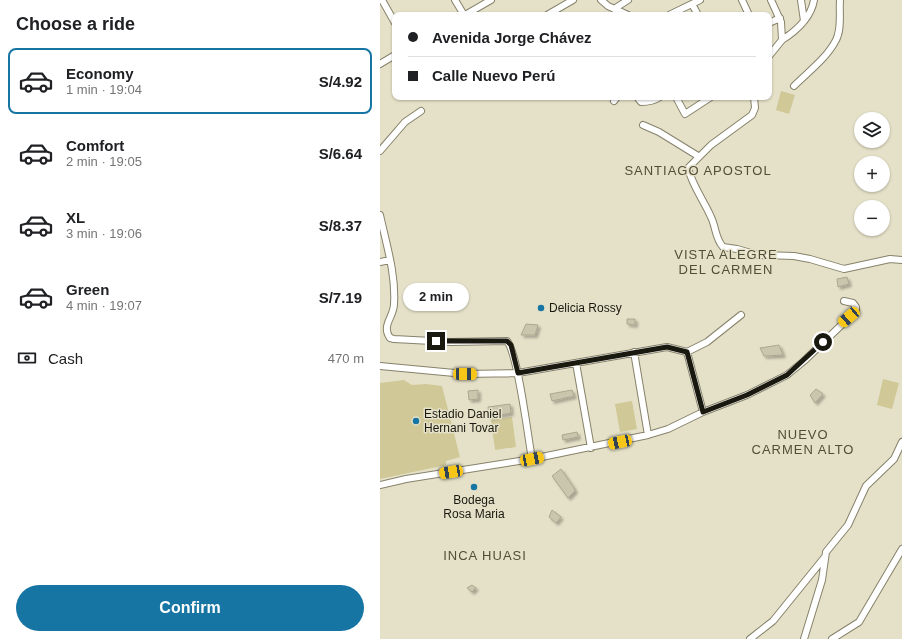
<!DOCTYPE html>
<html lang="en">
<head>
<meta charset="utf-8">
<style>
	:root { --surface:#fff; --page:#f2f2f2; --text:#202124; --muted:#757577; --line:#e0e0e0; --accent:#1675a2 }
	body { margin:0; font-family:Helvetica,sans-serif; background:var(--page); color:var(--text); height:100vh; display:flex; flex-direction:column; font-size:15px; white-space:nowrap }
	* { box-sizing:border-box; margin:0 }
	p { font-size:13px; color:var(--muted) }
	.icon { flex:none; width:22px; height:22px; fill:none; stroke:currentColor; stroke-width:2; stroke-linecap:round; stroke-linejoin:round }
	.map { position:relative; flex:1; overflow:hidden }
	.panel { display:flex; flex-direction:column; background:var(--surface); width:380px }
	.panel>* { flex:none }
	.hud { position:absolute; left:12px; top:12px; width:380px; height:88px; border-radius:8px; box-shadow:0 1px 3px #0004; display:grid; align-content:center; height:88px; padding:0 16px; background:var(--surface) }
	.buttons { position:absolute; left:474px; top:112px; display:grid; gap:8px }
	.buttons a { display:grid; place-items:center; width:36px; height:36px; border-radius:50%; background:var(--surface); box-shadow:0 1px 3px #0004; font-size:20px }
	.end { position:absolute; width:18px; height:18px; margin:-9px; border:5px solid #1a1910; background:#fff; box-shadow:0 0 0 2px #fff }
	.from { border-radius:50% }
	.bubble { position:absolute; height:28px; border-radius:14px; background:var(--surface); box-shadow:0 1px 3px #0004; font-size:13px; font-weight:700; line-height:28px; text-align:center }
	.car { position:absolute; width:12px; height:24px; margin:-12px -6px; border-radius:5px; box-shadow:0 0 3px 1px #0007; background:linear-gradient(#f5c518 24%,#345 0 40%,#f5c518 0 76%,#345 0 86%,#f5c518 0) }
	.hud b { display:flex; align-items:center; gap:14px; height:38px; font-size:15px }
	.hud b+b { border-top:1px solid var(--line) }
	.hud i { width:10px; height:10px; background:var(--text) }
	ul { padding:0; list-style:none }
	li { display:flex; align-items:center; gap:12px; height:66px; margin:0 8px 6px; padding:0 8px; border:2px solid transparent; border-radius:8px }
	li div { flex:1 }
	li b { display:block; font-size:15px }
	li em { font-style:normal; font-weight:700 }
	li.on { border-color:var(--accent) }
	li>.icon { width:36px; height:36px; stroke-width:1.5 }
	h2 { padding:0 16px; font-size:18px; line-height:48px }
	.pay { display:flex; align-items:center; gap:10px; height:44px; padding:0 16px; font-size:15px }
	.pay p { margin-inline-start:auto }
	.button { display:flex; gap:8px; margin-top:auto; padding:8px 16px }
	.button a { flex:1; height:46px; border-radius:24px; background:var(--accent); color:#fff; font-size:16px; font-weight:700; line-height:46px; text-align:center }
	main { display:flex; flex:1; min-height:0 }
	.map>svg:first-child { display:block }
	.green { fill:#d0c897 }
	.building { fill:#cac6ad; stroke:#aba78f; filter:url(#shadow) }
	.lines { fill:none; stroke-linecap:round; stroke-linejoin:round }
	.street-casing { stroke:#86826b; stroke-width:8 }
	.street { stroke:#fff; stroke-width:6 }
	.route { stroke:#1a1910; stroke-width:5 }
	.poi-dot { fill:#1675a2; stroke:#e5e1c8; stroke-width:1.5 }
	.labels { text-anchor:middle; stroke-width:3; stroke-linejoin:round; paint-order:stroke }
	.poi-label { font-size:12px; fill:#1a1910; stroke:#e5e1c8; text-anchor:start }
	.neighbourhood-label { font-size:13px; letter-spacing:1px; fill:#514e38; stroke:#e5e1c8 }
</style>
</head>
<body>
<main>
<section class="panel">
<h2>Choose a ride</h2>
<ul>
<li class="on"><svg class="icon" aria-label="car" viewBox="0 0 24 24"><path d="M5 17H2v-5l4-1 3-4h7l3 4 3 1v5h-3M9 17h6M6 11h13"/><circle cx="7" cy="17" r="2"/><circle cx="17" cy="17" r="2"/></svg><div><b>Economy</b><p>1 min · 19:04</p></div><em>S/4.92</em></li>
<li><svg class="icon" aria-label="car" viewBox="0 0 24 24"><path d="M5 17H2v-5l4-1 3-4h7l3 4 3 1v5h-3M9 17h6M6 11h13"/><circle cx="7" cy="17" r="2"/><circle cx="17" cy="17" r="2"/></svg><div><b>Comfort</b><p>2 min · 19:05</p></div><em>S/6.64</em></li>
<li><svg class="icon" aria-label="car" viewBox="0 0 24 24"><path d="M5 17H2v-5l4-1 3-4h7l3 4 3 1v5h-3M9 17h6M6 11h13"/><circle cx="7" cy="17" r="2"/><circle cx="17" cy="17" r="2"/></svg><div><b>XL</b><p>3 min · 19:06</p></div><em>S/8.37</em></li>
<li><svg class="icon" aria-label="car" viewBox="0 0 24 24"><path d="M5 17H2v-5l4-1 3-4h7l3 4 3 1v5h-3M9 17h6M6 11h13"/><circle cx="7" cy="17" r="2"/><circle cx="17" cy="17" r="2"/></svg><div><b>Green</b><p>4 min · 19:07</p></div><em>S/7.19</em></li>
</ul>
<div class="pay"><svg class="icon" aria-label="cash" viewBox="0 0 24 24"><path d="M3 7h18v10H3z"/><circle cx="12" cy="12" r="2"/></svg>Cash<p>470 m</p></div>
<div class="button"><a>Confirm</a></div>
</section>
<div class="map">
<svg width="522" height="639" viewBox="0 0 522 639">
	<defs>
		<filter id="shadow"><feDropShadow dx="2.5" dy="2.5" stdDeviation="1" flood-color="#0004"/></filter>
	</defs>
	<rect width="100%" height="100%" fill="#e5e1c8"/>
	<path class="green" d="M401,91L415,95L409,114L396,110Z
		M503,379L519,383L512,409L497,405Z
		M24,380L32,385L46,384L62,386L80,457L66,461V465L0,479V383Z
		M252,401L257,429L240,432L235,404Z
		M132,417L136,447L115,450L111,420Z"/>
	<path class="building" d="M467,277L469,284L458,287L457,279Z
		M247,319H255V325L247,324Z
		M146,324L158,325L155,335H141Z
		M399,345L403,355L384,356L380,348Z
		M436,389L443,394L435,403L430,395Z
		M98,390V399L89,400L88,391Z
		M192,390L194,396L172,401L170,394Z
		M130,404L131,413L109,417L108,407Z
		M197,432L198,437L183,440L182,435Z
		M181,469L194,488L195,491L188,498L172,476Z
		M172,510L181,517L176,523L169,517Z
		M92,585L96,588L92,592L87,588Z"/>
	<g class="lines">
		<g class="street-casing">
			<path id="street" d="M2,0L15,23
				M75,0L84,15
				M221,0L228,6L248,15
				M362,0L369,15
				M421,0L424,21
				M312,4L318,15
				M234,9L248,0
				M85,15L111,0
				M167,15L193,0
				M289,15L320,0
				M389,23L400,18
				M402,40C416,31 431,18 434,0
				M389,56L402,40L401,22L391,0
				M0,64L15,55
				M414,86C428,72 447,58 456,40C462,29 459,12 460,0
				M257,97L261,102C269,102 274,101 280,97
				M296,97L305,114L331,97
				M374,97L375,108L372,115L331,145L308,168C312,185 324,201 331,217C336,227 335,238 343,247L357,249L378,255L414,256L430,259L464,269L510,259L522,260
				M234,101L237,97
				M263,125L279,132L318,156
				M0,151L25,122L41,111
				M0,215C6,243 16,274 14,304C14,317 1,325 10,338L14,339L71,342L127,341C138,353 148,438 152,459
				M0,262L10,260
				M254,352L268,435
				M307,352L323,412
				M196,363L211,448
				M0,366L85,374L138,373L287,347L307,352L327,342L361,315
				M0,485L26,479L152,459L268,435L288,429L323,412L367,395L407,375L424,361L476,311V307L473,303L464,301
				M370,639L393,621L444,558
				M424,639L442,580L446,552L468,525L486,486L514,459L522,442
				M452,639L479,622L522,549"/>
		</g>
		<use href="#street" class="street"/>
	</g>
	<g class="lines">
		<path class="route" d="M56,341H127L131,345L138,373L287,347L307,352L323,412L367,395L407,375L443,342"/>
	</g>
	<g class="poi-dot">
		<circle cx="161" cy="308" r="4"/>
		<circle cx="36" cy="421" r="4"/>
		<circle cx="94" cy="487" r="4"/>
	</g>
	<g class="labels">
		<g class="poi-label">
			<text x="169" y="312">Delicia Rossy</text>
			<text x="44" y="418">Estadio Daniel<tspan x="44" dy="14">Hernani Tovar</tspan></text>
			<text x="94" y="504" text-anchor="middle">Bodega<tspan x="94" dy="14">Rosa Maria</tspan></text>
		</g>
		<g class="neighbourhood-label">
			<text x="318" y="175">SANTIAGO APOSTOL</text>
			<text x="346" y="259">VISTA ALEGRE<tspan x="346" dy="15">DEL CARMEN</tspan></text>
			<text x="423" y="439">NUEVO<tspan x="423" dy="15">CARMEN ALTO</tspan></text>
			<text x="105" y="560">INCA HUASI</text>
		</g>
	</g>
</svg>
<div class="buttons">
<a><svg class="icon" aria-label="layers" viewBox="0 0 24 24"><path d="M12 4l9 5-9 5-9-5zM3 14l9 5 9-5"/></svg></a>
<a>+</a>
<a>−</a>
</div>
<i class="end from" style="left:443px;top:342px"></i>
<i class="end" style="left:56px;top:341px"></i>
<div class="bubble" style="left:23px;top:283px;width:66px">2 min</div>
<i class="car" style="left:469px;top:317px;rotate:229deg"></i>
<i class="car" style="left:85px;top:374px;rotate:91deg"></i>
<i class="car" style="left:240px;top:442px;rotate:258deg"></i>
<i class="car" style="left:152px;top:459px;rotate:79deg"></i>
<i class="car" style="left:71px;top:472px;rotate:261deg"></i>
<div class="hud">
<b><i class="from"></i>Avenida Jorge Chávez</b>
<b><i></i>Calle Nuevo Perú</b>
</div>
</div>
</main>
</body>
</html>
